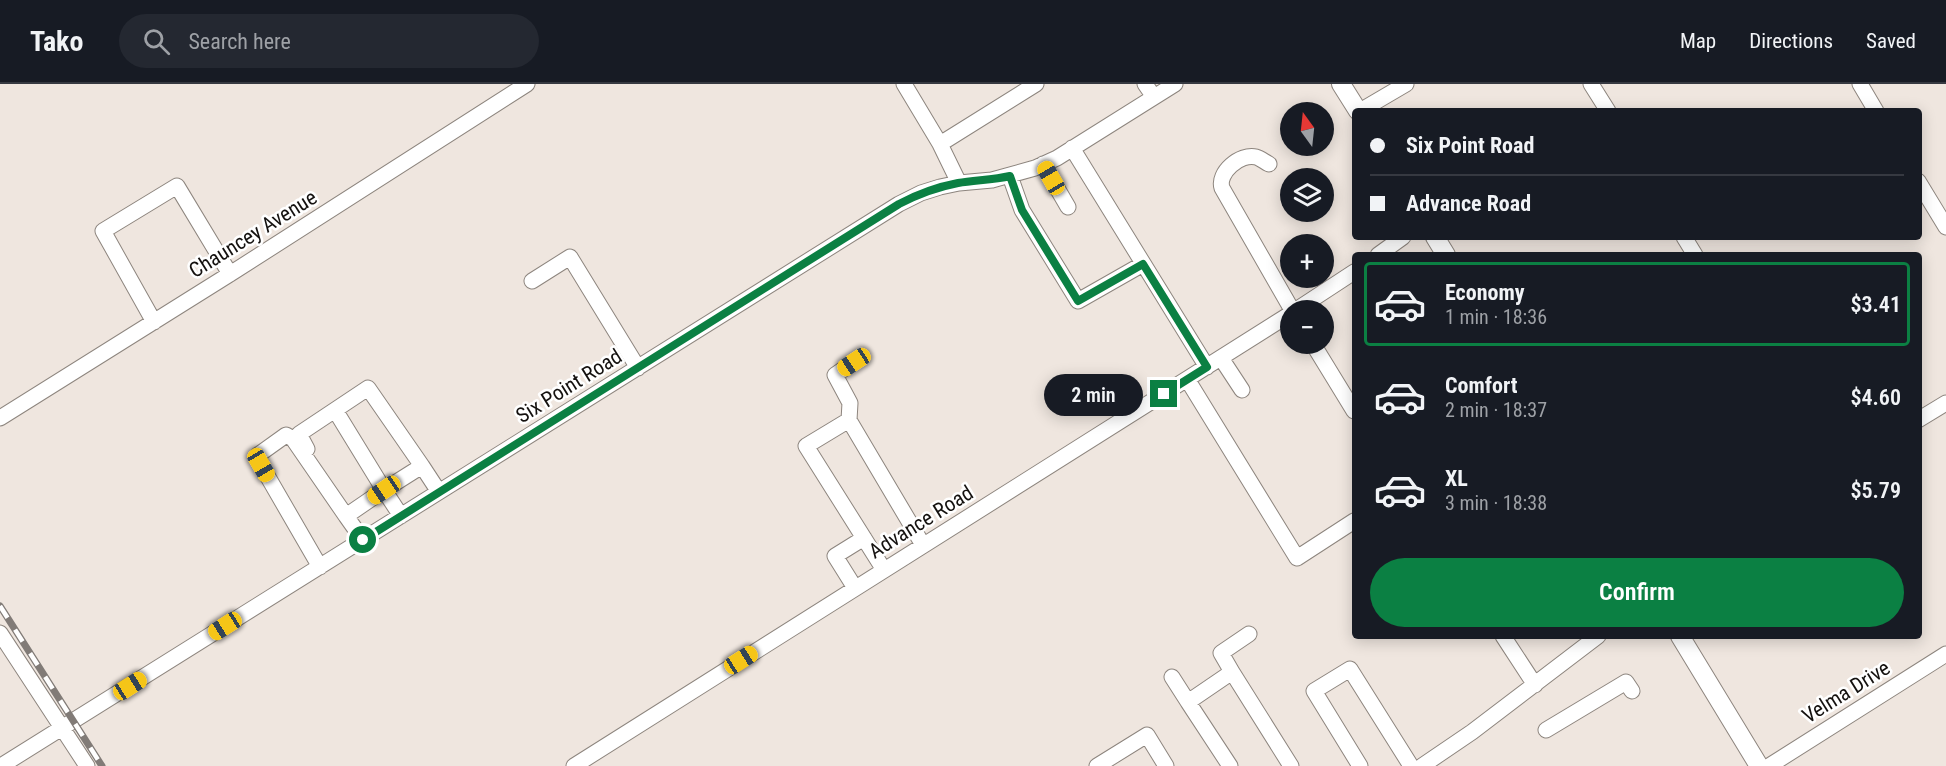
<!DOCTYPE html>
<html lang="en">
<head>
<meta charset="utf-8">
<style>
	:root { --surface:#171b24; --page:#242831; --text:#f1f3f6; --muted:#9ea1a6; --line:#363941; --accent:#0b8043 }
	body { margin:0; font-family:"Roboto Condensed",sans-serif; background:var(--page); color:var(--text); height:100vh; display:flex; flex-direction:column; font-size:22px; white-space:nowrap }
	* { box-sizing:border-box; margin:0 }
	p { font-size:20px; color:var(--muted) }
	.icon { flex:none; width:33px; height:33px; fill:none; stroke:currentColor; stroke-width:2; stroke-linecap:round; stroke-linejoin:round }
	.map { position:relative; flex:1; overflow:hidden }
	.panel { position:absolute; left:1352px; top:168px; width:570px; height:387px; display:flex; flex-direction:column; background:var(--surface); border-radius:6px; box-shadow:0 3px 15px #0003 }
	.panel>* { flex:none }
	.banner { position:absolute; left:1352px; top:24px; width:570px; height:132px; border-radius:6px; box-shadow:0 3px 15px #0003; display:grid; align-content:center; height:132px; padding:0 18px; background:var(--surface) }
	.needle { width:39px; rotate:345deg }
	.tools { position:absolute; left:1280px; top:18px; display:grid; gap:12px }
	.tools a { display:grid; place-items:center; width:54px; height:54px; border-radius:50%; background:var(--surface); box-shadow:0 3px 15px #0003; font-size:30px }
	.end { position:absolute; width:27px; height:27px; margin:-14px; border:8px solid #0b8043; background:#fff; box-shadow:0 0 0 3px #fff }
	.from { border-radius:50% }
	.bubble { position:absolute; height:42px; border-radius:21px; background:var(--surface); box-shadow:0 3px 15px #0003; font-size:20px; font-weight:600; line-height:42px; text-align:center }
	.car { position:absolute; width:18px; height:36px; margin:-18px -9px; border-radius:8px; box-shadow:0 0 4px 2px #0007; background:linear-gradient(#f5c518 24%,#345 0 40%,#f5c518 0 76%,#345 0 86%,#f5c518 0) }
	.banner b { display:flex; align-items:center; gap:21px; height:57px; font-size:22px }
	.banner b+b { border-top:2px solid var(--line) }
	.banner i { width:15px; height:15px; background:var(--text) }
	ul { padding:10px 0 0; list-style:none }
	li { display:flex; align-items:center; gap:18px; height:84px; margin:0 12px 9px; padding:0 6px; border:3px solid transparent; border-radius:6px }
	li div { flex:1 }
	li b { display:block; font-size:22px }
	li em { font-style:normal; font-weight:600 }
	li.current { border-color:var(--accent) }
	li>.icon { width:54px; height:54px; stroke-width:1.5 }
	.cta { display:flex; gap:12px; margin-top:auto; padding:12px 18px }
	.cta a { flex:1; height:69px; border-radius:36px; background:var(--accent); color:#fff; font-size:24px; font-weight:600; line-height:69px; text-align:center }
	header { display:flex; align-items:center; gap:36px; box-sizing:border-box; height:84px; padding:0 30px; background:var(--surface); border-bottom:2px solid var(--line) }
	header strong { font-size:28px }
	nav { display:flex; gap:33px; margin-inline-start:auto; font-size:21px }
	.search { width:420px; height:54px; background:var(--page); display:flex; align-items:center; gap:15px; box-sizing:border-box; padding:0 21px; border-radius:33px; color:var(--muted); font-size:22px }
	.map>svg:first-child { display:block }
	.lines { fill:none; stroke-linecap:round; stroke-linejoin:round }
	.minor-casing { stroke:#8d857e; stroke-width:17 }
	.major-casing { stroke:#8d857e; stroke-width:20 }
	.minor { stroke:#fff; stroke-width:15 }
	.major { stroke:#fff; stroke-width:18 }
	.rail-casing { stroke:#817b77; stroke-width:7 }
	.rail { stroke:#fff; stroke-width:4.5; stroke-dasharray:14; stroke-linecap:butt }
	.route { stroke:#0b8043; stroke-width:8 }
	.labels { text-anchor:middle; stroke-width:5; stroke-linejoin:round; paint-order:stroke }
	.street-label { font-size:21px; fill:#14110f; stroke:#fff }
</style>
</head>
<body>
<header>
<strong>Tako</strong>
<div class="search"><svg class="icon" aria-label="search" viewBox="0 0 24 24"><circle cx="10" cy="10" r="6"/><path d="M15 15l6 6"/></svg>Search here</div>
<nav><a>Map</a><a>Directions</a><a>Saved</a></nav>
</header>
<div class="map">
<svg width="1946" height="682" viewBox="0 0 1946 682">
	<rect width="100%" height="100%" fill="#efe6df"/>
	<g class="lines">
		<g class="minor-casing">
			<path id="minor" d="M904,0L940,60L959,99
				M1145,0L1154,13
				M1591,0L1608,27
				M1860,0L1876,27
				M1360,27L1406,0
				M940,60L1036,0
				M1072,64L1207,283
				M1043,80L1068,123
				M1269,80C1265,78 1260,74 1256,73C1240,69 1217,89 1222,104L1292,226
				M1010,92L1022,126L1078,217L1143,180
				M1918,97L1946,143
				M1684,153L1695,171
				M1378,171L1403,153
				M532,197L570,173L638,284
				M1296,226L1354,188
				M154,238L103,147L177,102L230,190
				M1313,260L1354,327
				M1221,274L1242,306
				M1187,295L1297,474L1354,437
				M0,334L230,190L527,0
				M849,336L850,319L835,291L854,278
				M1918,336L1946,319
				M307,365L299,350L335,326
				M401,432L384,406L422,382L439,408
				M363,456L346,432L384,406L335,326L368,304L422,382
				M320,483L261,381L258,371L286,351L293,355L346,432
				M884,486L806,362L849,336L923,461
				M855,504L835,472L864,454
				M0,549L87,682
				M1503,552L1535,601
				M1232,588L1221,569L1249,550
				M1172,593L1188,618
				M1546,646L1626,598L1632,607
				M1,682L899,120L921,109L940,103L959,99L992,96L1035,84L1057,74L1175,0
				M574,682L1290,230
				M1097,682L1147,651L1166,682
				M1230,682L1188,618L1232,588L1291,682
				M1360,682L1314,607L1350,585L1411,682
				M1422,682L1472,648L1598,552
				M1769,682L1946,570"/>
		</g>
		<g class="major-casing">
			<path id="major" d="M1341,0L1358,27
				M1435,153L1446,171
				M1680,552L1759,682"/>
		</g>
		<use href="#minor" class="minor"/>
		<use href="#major" class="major"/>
		<g class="rail-casing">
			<path id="rail" d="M0,522L102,682"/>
		</g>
		<use href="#rail" class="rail"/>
	</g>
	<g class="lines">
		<path class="route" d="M363,456L899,120C918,110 937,103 958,99C975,96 993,96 1010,92L1022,126L1078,217L1143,180L1207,283L1164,310"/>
	</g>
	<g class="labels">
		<g class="street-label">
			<text transform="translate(253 150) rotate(-32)" y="7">Chauncey Avenue</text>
			<text transform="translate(569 302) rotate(-32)" y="7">Six Point Road</text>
			<text transform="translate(921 438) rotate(-32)" y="7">Advance Road</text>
			<text transform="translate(1846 608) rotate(-32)" y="7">Velma Drive</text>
		</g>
	</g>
</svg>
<div class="tools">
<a><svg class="needle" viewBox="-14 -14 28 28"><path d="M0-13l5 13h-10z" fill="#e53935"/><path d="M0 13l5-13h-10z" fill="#9ea1a6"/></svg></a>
<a><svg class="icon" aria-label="layers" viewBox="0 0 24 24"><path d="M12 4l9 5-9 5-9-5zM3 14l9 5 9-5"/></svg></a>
<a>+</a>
<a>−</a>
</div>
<i class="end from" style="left:363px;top:456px"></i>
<i class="end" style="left:1164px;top:310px"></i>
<div class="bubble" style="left:1044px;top:290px;width:99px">2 min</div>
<i class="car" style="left:1051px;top:94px;rotate:330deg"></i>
<i class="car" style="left:854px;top:278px;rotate:237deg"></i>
<i class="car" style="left:261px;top:381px;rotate:150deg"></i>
<i class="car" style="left:384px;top:406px;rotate:236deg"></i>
<i class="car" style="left:225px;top:542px;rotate:238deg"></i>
<i class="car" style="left:741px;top:576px;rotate:58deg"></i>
<i class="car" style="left:130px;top:602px;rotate:58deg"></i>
<div class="banner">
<b><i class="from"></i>Six Point Road</b>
<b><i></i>Advance Road</b>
</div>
<section class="panel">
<ul>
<li class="current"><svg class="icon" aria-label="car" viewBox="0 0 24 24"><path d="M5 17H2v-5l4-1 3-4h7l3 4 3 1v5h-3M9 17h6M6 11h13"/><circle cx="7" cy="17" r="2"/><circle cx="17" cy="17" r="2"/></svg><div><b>Economy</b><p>1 min · 18:36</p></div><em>$3.41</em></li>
<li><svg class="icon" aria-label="car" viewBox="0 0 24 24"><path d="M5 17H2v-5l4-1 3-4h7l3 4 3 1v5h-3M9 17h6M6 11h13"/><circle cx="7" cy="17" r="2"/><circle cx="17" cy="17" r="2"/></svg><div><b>Comfort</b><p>2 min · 18:37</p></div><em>$4.60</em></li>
<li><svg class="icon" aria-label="car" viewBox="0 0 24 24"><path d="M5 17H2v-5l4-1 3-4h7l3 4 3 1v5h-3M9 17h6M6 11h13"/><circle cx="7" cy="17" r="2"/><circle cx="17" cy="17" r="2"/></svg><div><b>XL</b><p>3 min · 18:38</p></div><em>$5.79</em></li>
</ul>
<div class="cta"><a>Confirm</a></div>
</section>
</div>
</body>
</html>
